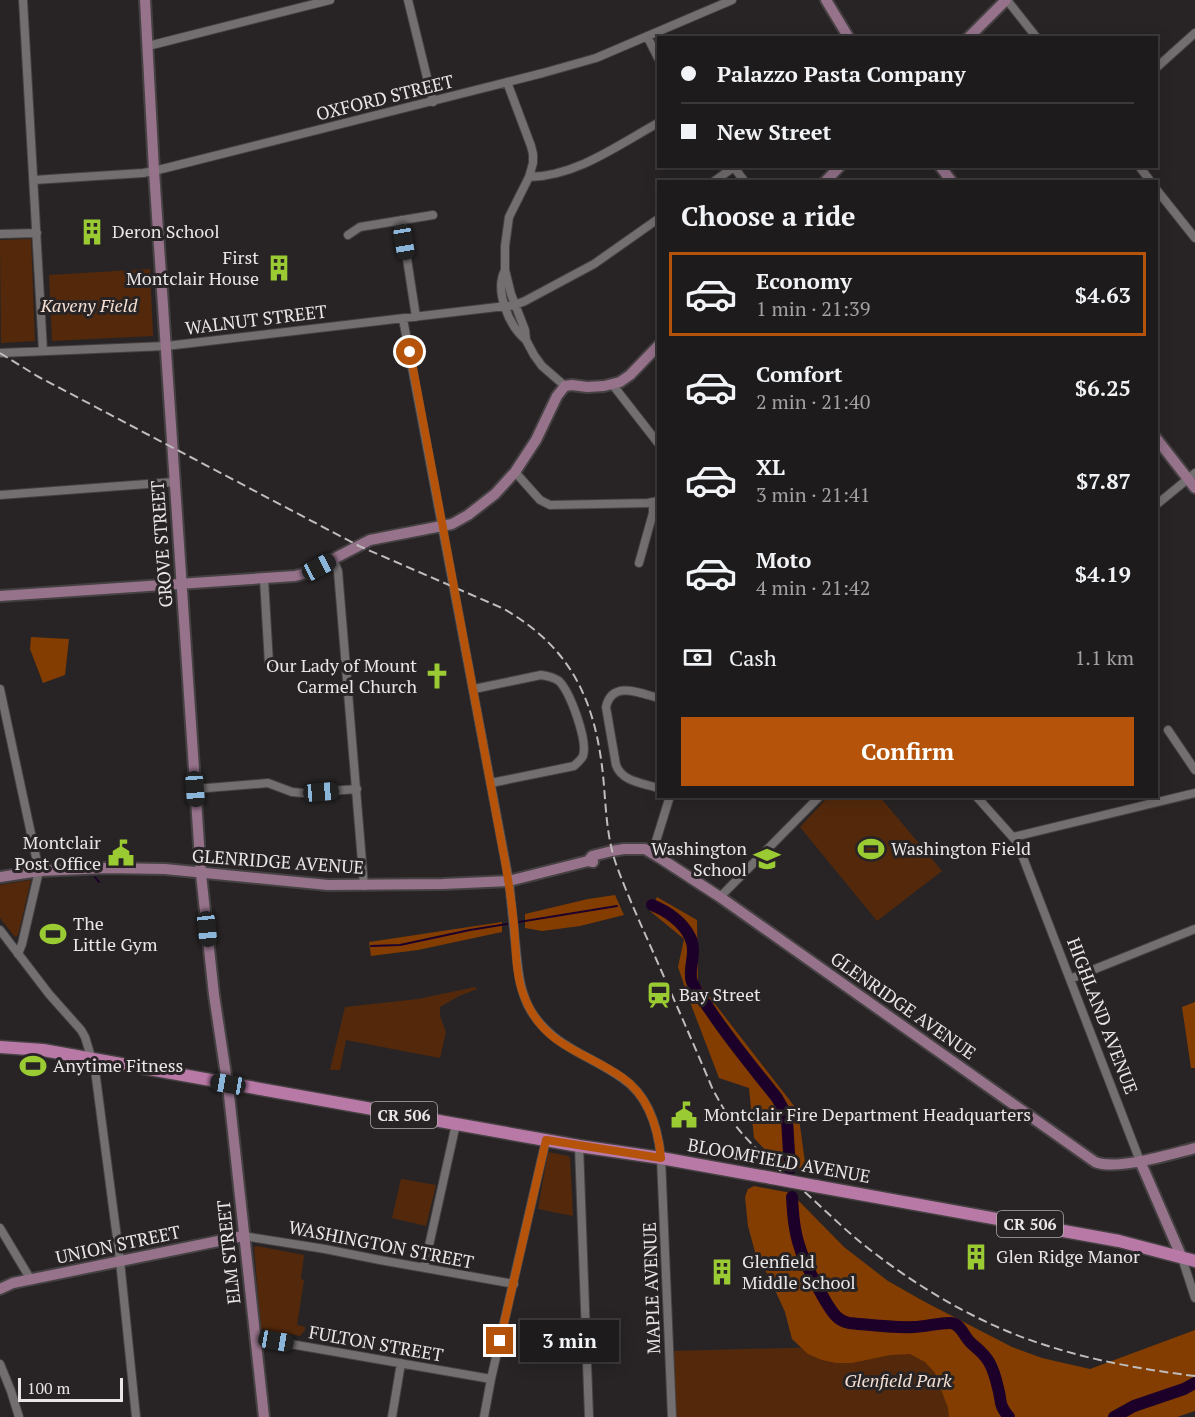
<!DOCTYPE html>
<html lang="en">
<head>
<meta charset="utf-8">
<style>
	:root { --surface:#1e1b1c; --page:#262425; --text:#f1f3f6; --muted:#a1a1a3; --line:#3c393b; --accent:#b45309 }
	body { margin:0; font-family:"PT Serif",serif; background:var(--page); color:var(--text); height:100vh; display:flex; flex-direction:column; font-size:22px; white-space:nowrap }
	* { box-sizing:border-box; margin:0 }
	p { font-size:20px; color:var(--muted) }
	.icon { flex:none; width:33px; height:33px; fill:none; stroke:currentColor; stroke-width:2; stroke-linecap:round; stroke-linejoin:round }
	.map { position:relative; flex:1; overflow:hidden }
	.side { position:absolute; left:657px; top:180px; width:501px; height:618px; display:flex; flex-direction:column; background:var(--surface); border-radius:0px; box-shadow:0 3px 15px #0003,0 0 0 2px var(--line) }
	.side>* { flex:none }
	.guide { position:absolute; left:657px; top:36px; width:501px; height:132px; border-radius:0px; box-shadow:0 3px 15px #0003,0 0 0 2px var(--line); display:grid; align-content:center; height:132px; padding:0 24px; background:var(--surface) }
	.scale { position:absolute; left:18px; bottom:15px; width:105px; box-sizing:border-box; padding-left:6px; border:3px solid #e9e6e7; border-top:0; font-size:16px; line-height:21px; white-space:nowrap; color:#e9e6e7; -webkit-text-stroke:4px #282425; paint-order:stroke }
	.end { position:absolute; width:27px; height:27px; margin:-14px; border:8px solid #b45309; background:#fff; box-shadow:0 0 0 3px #fff }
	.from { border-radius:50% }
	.bubble { position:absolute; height:42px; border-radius:0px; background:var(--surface); box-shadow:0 3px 15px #0003,0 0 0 2px var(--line); font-size:20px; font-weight:700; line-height:42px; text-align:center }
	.car { position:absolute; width:18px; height:36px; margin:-18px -9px; border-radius:8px; box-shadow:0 0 4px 2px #0007; background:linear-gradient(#222 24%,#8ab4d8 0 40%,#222 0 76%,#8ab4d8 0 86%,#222 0) }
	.guide b { display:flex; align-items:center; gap:21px; height:57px; font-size:22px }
	.guide b+b { border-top:2px solid var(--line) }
	.guide i { width:15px; height:15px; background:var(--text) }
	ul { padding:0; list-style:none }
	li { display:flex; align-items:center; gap:18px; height:84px; margin:0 12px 9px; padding:0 12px; border:3px solid transparent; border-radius:0px }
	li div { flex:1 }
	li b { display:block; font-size:22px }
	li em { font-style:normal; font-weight:700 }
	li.current { border-color:var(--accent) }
	li>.icon { width:54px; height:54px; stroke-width:1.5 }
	h2 { padding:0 24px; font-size:27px; line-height:72px }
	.pay { display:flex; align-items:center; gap:15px; height:66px; padding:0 24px; font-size:22px }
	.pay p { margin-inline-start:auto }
	.button { display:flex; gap:12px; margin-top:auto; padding:12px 24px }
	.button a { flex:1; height:69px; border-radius:0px; background:var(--accent); color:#fff; font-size:24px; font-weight:700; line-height:69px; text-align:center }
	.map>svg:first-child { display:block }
	.green { fill:#54290b }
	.forest { fill:#833d00 }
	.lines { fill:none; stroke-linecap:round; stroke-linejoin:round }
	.stream { stroke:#1d002a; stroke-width:2 }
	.river { stroke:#1d002a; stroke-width:12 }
	.street-casing { stroke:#454142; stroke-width:10 }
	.secondary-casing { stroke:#454142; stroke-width:14 }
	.primary-casing { stroke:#454142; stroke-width:15 }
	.street { stroke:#736e6f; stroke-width:8 }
	.secondary { stroke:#96738b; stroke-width:10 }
	.primary { stroke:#b979a7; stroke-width:12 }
	.rail { stroke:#bfbcbd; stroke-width:2; stroke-dasharray:9 4.5; stroke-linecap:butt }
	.primary-bridge-casing { stroke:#454142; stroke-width:15; stroke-linecap:butt }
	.primary-bridge { stroke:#b979a7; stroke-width:12 }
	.route { stroke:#b45309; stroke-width:8 }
	.labels { text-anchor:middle; stroke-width:6; stroke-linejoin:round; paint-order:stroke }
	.shield { fill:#282425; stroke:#afacad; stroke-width:1.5 }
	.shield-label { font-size:16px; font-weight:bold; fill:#e9e6e7 }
	.street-label { font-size:18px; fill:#e9e6e7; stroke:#282425 }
	.poi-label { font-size:18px; fill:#e9e6e7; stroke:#282425; text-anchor:start }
	.park-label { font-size:18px; font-style:italic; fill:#f4dfd2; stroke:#282425 }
</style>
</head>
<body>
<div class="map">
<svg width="1195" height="1417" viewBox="0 0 1195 1417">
	<rect width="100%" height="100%" fill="#282425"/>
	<path class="green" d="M31,239L35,341L1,343L0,240Z
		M150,269L153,336L52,341L49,275Z
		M829,796L880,797L942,871L877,921L800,827Z
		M31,880L18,935L15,937L0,918V885Z
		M475,987L477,989L459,996L440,1007V1016L446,1032L440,1058L346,1040L340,1070H330L345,1007L418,999Z
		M548,1152L568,1156L570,1158L573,1216L538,1209Z
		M401,1179L436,1185L426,1226L392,1218Z
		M257,1246L304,1255L301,1279L304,1280L297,1325L305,1327V1330L300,1336L261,1329L254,1247Z
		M938,1344L956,1417H675L672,1351Z"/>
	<path class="forest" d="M31,637L69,639L65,675L43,683L30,649Z
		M615,895L624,915L580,926L542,931L525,928V914L588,899Z
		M657,897L697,920L698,982L798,1111L806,1170L779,1165L754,1138L749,1088L719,1078L690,1002L678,967L684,939L650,911Z
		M502,922V932L418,950L371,956L369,942Z
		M1195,1002V1068H1191L1182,1007Z
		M754,1186L791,1193L844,1247L888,1281L925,1302L1012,1347L1042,1358L1090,1369L1195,1330V1411L1177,1417H949L948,1408L935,1373L925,1362L910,1354L890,1355L852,1363H836L822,1360L808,1354L792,1339L785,1312L770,1279L755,1252L748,1226L745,1197L748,1189Z"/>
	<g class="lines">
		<path class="stream" d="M95,877L99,882
			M371,946L400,945L470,930L617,906"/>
		<path class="river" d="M652,905C667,911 683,922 690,937C698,953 687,969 692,982C697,993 706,1004 712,1013C732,1043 755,1070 777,1098L786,1114L787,1120L790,1169
			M792,1197C793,1214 794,1231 800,1248C804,1262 827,1308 837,1317C840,1320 845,1322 849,1323C871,1325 893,1328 914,1327C924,1327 943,1322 951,1323C961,1324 963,1335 970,1342C976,1348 984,1353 989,1362C993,1369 996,1379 998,1388C1002,1402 998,1404 1009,1417
			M1114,1417L1134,1406L1184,1389L1195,1383"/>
		<g class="street-casing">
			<path id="street" d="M23,0L43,351
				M408,0L433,102
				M1007,0L1037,38
				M647,36L658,58
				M148,46L330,0
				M1156,68L1195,33
				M507,82L531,146L533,154V163L529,177L509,217L505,246V270L511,294L525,330L526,340L534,355L542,366L565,386
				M733,166L745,182
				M1139,166L1151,182
				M529,177C577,176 618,145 658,123
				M34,180L143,173L154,171L543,73L596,58L732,0
				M713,182L734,167
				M1156,189L1195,238
				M401,220L416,317
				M0,234L37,233
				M348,235L360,227L433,215
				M505,270C494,291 509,326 526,340
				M403,319L509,881C511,901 513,921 515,940C518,965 518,989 531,1011C553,1047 590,1055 622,1078C648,1095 658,1128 661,1158L672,1417
				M0,353L166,346L515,305L525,301L594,264L658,219
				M612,384L658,443
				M515,472L540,500L550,505L648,503L658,501
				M0,495L174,482
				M1156,505L1195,473
				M333,559L338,571L364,886
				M639,563L653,513V503
				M264,579L269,664
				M0,689L39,871L22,944L18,954
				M474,689L541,675C548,676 553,677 559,681C570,692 588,740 583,756C581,760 577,763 574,766L491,783
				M658,698C640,693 612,680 606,707L616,765C622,782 643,783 658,788
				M1168,730L1195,770
				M195,789L268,783L292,792L303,793L357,789
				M976,796L1017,842L1140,1161
				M1013,837L1195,793
				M652,854L670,796
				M720,897L820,796
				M0,930L49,994L81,1030L85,1037L95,1070L120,1261L136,1417
				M1070,979L1195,929
				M579,1146L589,1417
				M0,1228L31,1280
				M243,1236L325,1249L380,1260L514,1284
				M1182,1258L1195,1298
				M424,1268L456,1124
				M256,1338L491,1379
				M0,1364L11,1391L19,1417
				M392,1417L401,1363
				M484,1417L491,1379L546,1140"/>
		</g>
		<g class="secondary-casing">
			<path id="secondary" d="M145,0L154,171L201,874L214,995L229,1095L264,1417
				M826,0L849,38
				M968,38L1006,0
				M940,166L952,182
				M825,182L840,166
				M1156,438L1195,488
				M0,596L295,576L306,573L370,540L452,524L468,515L495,494L515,472L536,440L557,396L565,386L572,385L587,387L604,386L620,382L630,375L658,346
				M588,861L592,856L612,851L624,849H645L660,858L720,897L1095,1162C1117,1171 1171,1154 1195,1148
				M0,877L39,871L105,868L165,869L328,885L443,884L509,881L588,861L593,862
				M1140,1161L1182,1258
				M0,1289L13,1283L243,1236"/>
		</g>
		<g class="primary-casing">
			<path id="primary" d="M0,1047L43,1050L579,1146L661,1158L772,1178
				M815,1186L1119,1241L1195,1261"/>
		</g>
		<use href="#street" class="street"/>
		<use href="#secondary" class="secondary"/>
		<use href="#primary" class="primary"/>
		<path class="rail" d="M0,353L37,376L359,546L502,608C570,646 595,699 603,775C606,805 606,835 616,864C628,897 643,929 657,961C676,1004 695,1047 713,1090C719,1100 723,1109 730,1118C750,1147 781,1170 807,1194C828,1213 847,1232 869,1249C922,1290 983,1326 1048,1346C1095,1361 1146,1370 1195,1376"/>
		<g class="primary-bridge-casing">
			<path id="primary-bridge" d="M772,1178L815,1186"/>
		</g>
		<use href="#primary-bridge" class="primary-bridge"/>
	</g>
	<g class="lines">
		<path class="route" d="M410,352C440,513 471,674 500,835C506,865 511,894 514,925C516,948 515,974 524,996C543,1047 585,1051 623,1078C648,1096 658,1128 661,1158L546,1140L500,1341"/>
	</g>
	<defs>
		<g id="building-bare" transform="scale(2.07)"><path d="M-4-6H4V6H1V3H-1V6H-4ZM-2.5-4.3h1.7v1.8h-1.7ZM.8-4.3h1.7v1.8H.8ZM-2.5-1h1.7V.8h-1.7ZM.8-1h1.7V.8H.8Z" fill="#9bcb32" stroke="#282425" stroke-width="2.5" paint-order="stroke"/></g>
		<g id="church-bare" transform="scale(2.07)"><path d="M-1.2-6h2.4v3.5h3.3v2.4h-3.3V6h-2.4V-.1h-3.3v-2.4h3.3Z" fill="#9bcb32" stroke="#282425" stroke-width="2.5" paint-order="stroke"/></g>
		<g id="stadium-bare" transform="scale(2.07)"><path d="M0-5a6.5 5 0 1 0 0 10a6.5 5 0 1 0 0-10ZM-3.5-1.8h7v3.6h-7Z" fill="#9bcb32" stroke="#282425" stroke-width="2.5" paint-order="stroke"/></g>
		<g id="civic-bare" transform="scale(2.07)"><path d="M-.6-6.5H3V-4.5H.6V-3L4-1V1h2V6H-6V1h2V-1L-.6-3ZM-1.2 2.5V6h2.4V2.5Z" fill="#9bcb32" stroke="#282425" stroke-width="2.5" paint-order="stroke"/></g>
		<g id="school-bare" transform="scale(2.07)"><path d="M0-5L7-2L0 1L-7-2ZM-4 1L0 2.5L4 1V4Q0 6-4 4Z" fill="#9bcb32" stroke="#282425" stroke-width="2.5" paint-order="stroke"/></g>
		<g id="station-bare" transform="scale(2.07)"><path d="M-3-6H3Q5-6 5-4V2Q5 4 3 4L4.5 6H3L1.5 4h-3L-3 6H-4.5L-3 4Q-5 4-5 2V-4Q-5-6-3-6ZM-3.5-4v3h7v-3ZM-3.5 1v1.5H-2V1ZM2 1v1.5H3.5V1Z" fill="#9bcb32" stroke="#282425" stroke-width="2.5" paint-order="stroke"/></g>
	</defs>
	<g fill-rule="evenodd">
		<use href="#building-bare" x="92" y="232"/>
		<use href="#building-bare" x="279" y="268"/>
		<use href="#church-bare" x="437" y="676"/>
		<use href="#stadium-bare" x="871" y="849"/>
		<use href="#civic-bare" x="121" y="853"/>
		<use href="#school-bare" x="767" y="859"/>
		<use href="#stadium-bare" x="53" y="934"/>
		<use href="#station-bare" x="659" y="995"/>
		<use href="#stadium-bare" x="33" y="1066"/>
		<use href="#civic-bare" x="684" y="1115"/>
		<use href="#building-bare" x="976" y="1257"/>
		<use href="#building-bare" x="722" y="1272"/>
	</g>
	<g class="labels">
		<g class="shield">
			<rect x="371" y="1102" width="66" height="26" rx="4.5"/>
			<rect x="997" y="1211" width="66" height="26" rx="4.5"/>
		</g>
		<g class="shield-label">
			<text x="404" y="1121">CR 506</text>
			<text x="1030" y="1230">CR 506</text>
		</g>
		<g class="street-label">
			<text transform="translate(385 98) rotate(-14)" y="6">OXFORD STREET</text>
			<text transform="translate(256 320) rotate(-7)" y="6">WALNUT STREET</text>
			<text transform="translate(162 544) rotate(-94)" y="6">GROVE STREET</text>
			<text transform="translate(278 862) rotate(4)" y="6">GLENRIDGE AVENUE</text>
			<text transform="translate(903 1006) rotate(35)" y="6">GLENRIDGE AVENUE</text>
			<text transform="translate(1102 1016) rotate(69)" y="6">HIGHLAND AVENUE</text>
			<text transform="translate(779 1161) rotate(10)" y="6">BLOOMFIELD AVENUE</text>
			<text transform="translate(118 1245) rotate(-12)" y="6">UNION STREET</text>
			<text transform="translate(381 1245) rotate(11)" y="6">WASHINGTON STREET</text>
			<text transform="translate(229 1252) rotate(-96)" y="6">ELM STREET</text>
			<text transform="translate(652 1288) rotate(-92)" y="6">MAPLE AVENUE</text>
			<text transform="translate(376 1344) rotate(10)" y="6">FULTON STREET</text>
		</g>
		<g class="poi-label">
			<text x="112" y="238">Deron School</text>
			<text x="259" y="264" text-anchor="end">First<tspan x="259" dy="21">Montclair House</tspan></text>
			<text x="417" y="672" text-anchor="end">Our Lady of Mount<tspan x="417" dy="21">Carmel Church</tspan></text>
			<text x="101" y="849" text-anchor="end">Montclair<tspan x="101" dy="21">Post Office</tspan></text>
			<text x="747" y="855" text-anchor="end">Washington<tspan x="747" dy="21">School</tspan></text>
			<text x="891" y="855">Washington Field</text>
			<text x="73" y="930">The<tspan x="73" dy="21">Little Gym</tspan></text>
			<text x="679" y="1001">Bay Street</text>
			<text x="53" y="1072">Anytime Fitness</text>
			<text x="704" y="1121">Montclair Fire Department Headquarters</text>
			<text x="996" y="1263">Glen Ridge Manor</text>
			<text x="742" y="1268">Glenfield<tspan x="742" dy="21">Middle School</tspan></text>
		</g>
		<g class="park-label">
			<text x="89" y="312">Kaveny Field</text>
			<text x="898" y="1387">Glenfield Park</text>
		</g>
	</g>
</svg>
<div class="scale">100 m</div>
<i class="end from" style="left:410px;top:352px"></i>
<i class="end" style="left:500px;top:1341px"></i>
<div class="bubble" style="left:520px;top:1320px;width:99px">3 min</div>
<i class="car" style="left:404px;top:242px;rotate:171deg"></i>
<i class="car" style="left:319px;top:567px;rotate:62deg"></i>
<i class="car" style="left:195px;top:789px;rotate:176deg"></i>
<i class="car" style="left:321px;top:792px;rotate:85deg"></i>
<i class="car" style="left:207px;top:929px;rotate:174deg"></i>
<i class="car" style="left:228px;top:1084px;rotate:280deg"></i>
<i class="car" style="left:276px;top:1341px;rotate:100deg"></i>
<div class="guide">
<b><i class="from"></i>Palazzo Pasta Company</b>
<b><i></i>New Street</b>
</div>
<section class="side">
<h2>Choose a ride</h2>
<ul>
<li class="current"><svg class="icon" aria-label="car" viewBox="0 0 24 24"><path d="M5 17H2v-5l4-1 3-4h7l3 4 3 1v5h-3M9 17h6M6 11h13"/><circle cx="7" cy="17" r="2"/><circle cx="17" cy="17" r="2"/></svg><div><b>Economy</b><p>1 min · 21:39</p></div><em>$4.63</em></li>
<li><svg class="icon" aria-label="car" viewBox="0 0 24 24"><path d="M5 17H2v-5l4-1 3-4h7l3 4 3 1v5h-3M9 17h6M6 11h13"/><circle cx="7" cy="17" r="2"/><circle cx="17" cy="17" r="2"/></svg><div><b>Comfort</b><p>2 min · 21:40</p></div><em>$6.25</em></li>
<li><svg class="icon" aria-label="car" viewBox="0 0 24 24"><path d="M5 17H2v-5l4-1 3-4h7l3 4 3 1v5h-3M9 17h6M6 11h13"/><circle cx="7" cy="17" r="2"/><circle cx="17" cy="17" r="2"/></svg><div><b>XL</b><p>3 min · 21:41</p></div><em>$7.87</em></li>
<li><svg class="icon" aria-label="car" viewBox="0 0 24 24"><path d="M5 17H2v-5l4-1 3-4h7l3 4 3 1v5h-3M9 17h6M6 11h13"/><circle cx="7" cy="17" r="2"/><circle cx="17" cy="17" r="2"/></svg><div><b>Moto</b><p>4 min · 21:42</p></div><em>$4.19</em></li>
</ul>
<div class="pay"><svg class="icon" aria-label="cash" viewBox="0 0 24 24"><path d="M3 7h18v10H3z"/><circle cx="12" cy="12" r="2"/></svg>Cash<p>1.1 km</p></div>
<div class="button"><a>Confirm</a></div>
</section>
</div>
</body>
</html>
